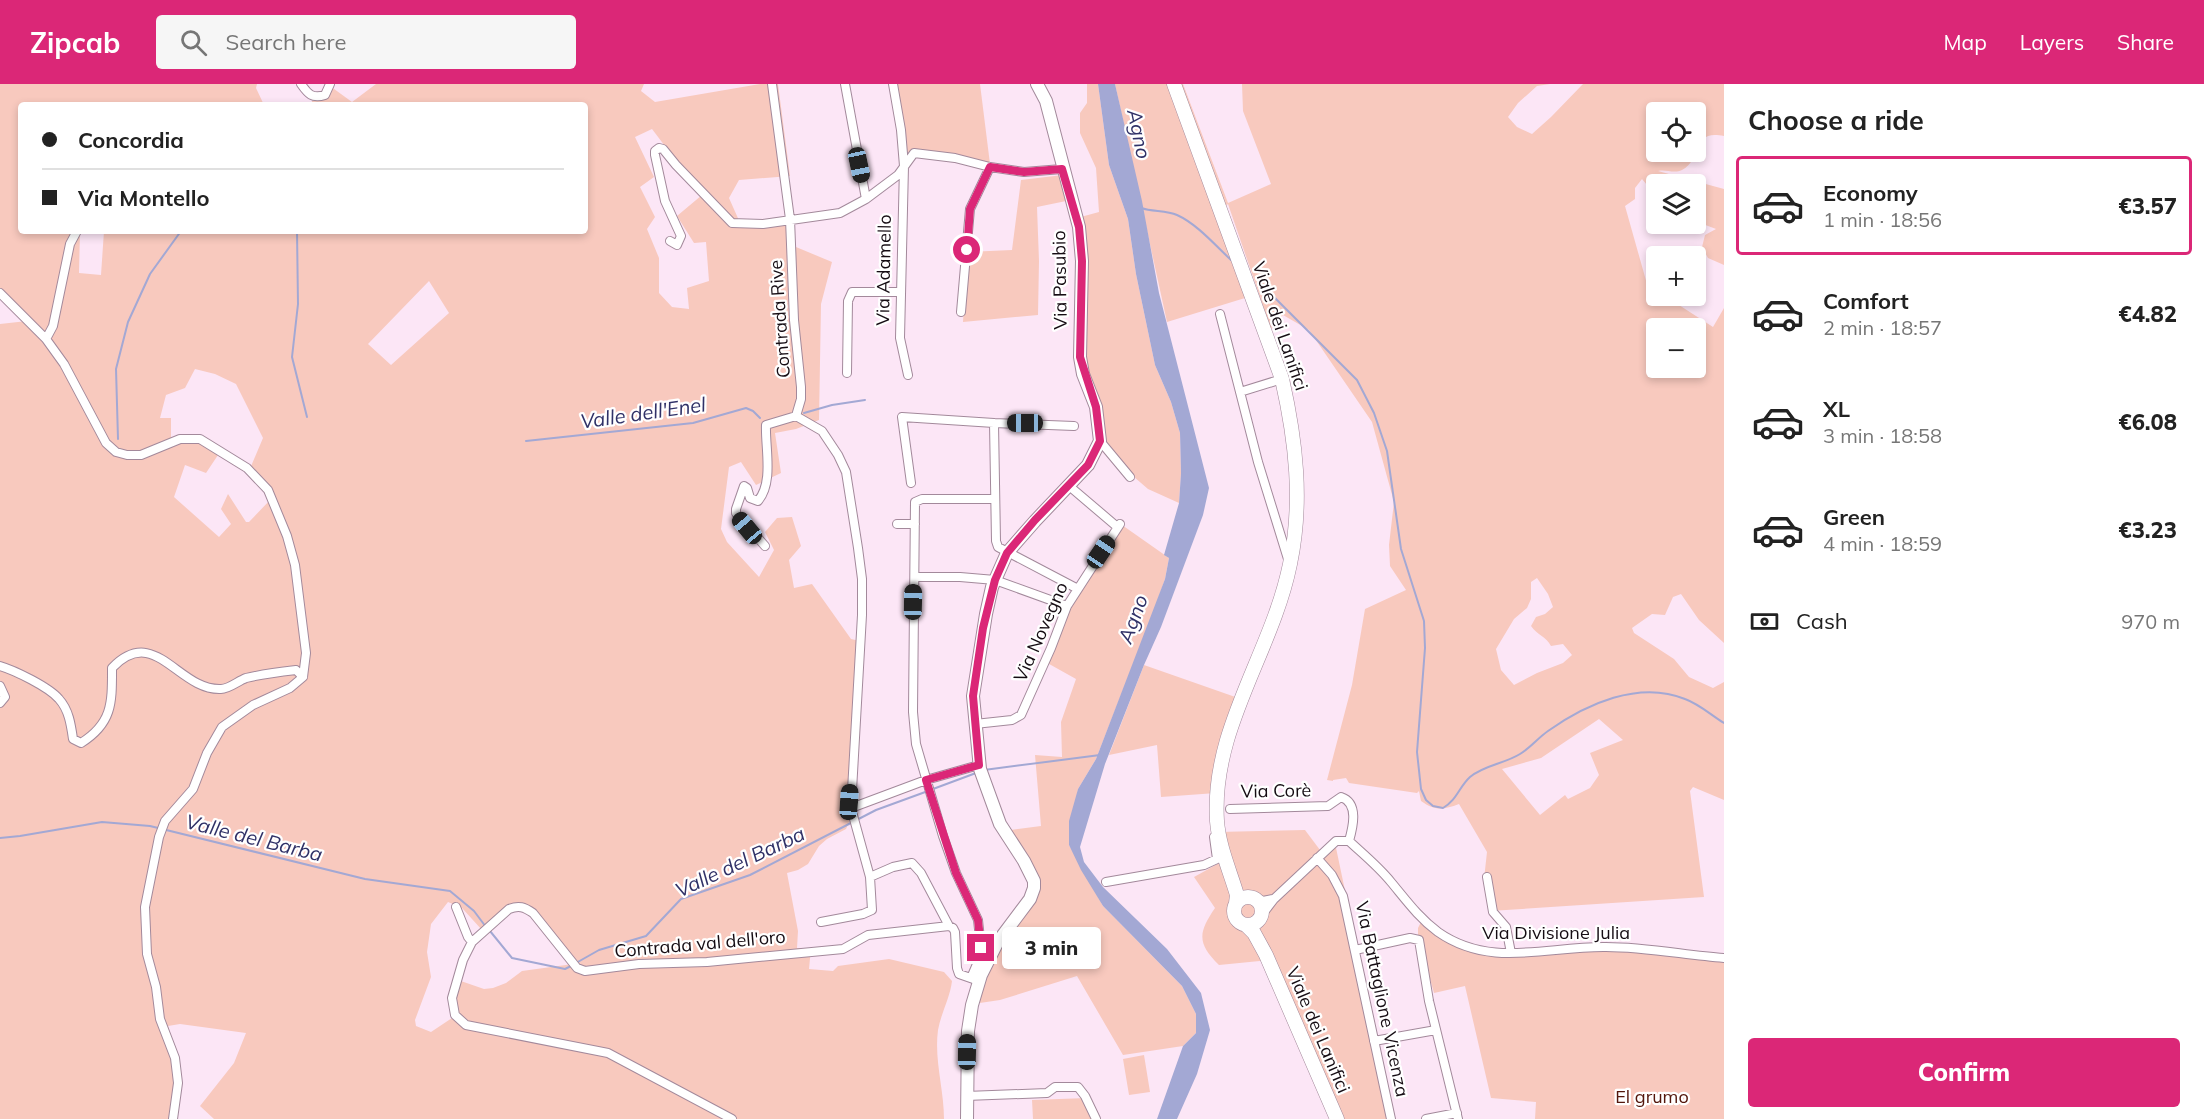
<!DOCTYPE html>
<html lang="en">
<head>
<meta charset="utf-8">
<style>
	:root { --surface:#fff; --page:#f6f6f6; --text:#222; --muted:#767676; --line:#e0e0e0; --accent:#db2777 }
	body { margin:0; font-family:Mulish,sans-serif; background:var(--page); color:var(--text); height:100vh; display:flex; flex-direction:column; font-size:22px; white-space:nowrap }
	* { box-sizing:border-box; margin:0 }
	p { font-size:20px; color:var(--muted) }
	.icon { flex:none; width:33px; height:33px; fill:none; stroke:currentColor; stroke-width:2; stroke-linecap:round; stroke-linejoin:round }
	.map { position:relative; flex:1; overflow:hidden }
	.drawer { display:flex; flex-direction:column; background:var(--surface); width:480px }
	.drawer>* { flex:none }
	.banner { position:absolute; left:18px; top:18px; width:570px; height:132px; border-radius:6px; box-shadow:0 3px 9px #0003; display:grid; align-content:center; height:132px; padding:0 24px; background:var(--surface) }
	.controls { position:absolute; left:1646px; top:18px; display:grid; gap:12px }
	.controls a { display:grid; place-items:center; width:60px; height:60px; border-radius:6px; background:var(--surface); box-shadow:0 3px 9px #0003; font-size:30px }
	.end { position:absolute; width:27px; height:27px; margin:-14px; border:8px solid #db2777; background:#fff; box-shadow:0 0 0 3px #fff }
	.from { border-radius:50% }
	.bubble { position:absolute; height:42px; border-radius:6px; background:var(--surface); box-shadow:0 3px 9px #0003; font-size:20px; font-weight:800; line-height:42px; text-align:center }
	.car { position:absolute; width:18px; height:36px; margin:-18px -9px; border-radius:8px; box-shadow:0 0 4px 2px #0007; background:linear-gradient(#222 24%,#8ab4d8 0 40%,#222 0 76%,#8ab4d8 0 86%,#222 0) }
	.banner b { display:flex; align-items:center; gap:21px; height:57px; font-size:22px }
	.banner b+b { border-top:2px solid var(--line) }
	.banner i { width:15px; height:15px; background:var(--text) }
	ul { padding:0; list-style:none }
	li { display:flex; align-items:center; gap:18px; height:99px; margin:0 12px 9px; padding:0 12px; border:3px solid transparent; border-radius:6px }
	li div { flex:1 }
	li b { display:block; font-size:22px }
	li em { font-style:normal; font-weight:800 }
	li.current { border-color:var(--accent) }
	li>.icon { width:54px; height:54px; stroke-width:1.5 }
	h2 { padding:0 24px; font-size:27px; line-height:72px }
	.pay { display:flex; align-items:center; gap:15px; height:66px; padding:0 24px; font-size:22px }
	.pay p { margin-inline-start:auto }
	.cta { display:flex; gap:12px; margin-top:auto; padding:12px 24px }
	.cta a { flex:1; height:69px; border-radius:6px; background:var(--accent); color:#fff; font-size:24px; font-weight:800; line-height:69px; text-align:center }
	header { display:flex; align-items:center; gap:36px; box-sizing:border-box; height:84px; padding:0 30px; background:var(--accent); color:#fff }
	header strong { font-size:28px }
	nav { display:flex; gap:33px; margin-inline-start:auto; font-size:21px }
	.search { width:420px; height:54px; background:var(--page); display:flex; align-items:center; gap:15px; box-sizing:border-box; padding:0 21px; border-radius:6px; color:var(--muted); font-size:22px }
	main { display:flex; flex:1; min-height:0 }
	.map>svg:first-child { display:block }
	.green { fill:#f8c9be; fill-rule:evenodd }
	.water { fill:#a3a8d4 }
	.lines { fill:none; stroke-linecap:round; stroke-linejoin:round }
	.stream { stroke:#a3a8d4; stroke-width:2 }
	.minor-casing { stroke:#a3899b; stroke-width:10 }
	.secondary-casing { stroke:#a3899b; stroke-width:14 }
	.primary-casing { stroke:#a3899b; stroke-width:15 }
	.minor { stroke:#fff; stroke-width:8 }
	.secondary { stroke:#fff; stroke-width:12 }
	.primary { stroke:#fff; stroke-width:14 }
	.route { stroke:#db2777; stroke-width:8 }
	.labels { text-anchor:middle; stroke-width:4.5; stroke-linejoin:round; paint-order:stroke }
	.street-label { font-size:18px; fill:#150c13; stroke:#fff }
	.park-label { font-size:18px; fill:#53160b; stroke:#fff }
	.water-label { font-size:20px; font-style:italic; fill:#303167; stroke:#fff }
</style>
</head>
<body>
<header>
<strong>Zipcab</strong>
<div class="search"><svg class="icon" aria-label="search" viewBox="0 0 24 24"><circle cx="10" cy="10" r="6"/><path d="M15 15l6 6"/></svg>Search here</div>
<nav><a>Map</a><a>Layers</a><a>Share</a></nav>
</header>
<main>
<div class="map">
<svg width="1724" height="1035" viewBox="0 0 1724 1035">
	<rect width="100%" height="100%" fill="#fce6f6"/>
	<path class="green" d="M0,0H257L256,4L264,21H21V147H80L79,189L101,191L104,147H585V21H312V17H320L327,11L330,2L352,18L376,0H644L641,7L655,18L760,0H778L790,92L739,96L729,114L741,141L786,140L796,163L832,178L821,220L819,336L796,345L775,349L781,389L756,401L741,378L729,383L721,445L727,458L759,493L774,466L765,448L777,434L792,433L801,462L789,476L794,504L812,500L851,555L860,557L851,698L847,710L850,721V736L846,745L827,755L819,762L808,780L798,786L787,789L798,847L797,864H811L809,885L833,887L838,882L889,875L944,888L952,897C950,914 941,929 938,946C934,976 944,1005 944,1035H214L200,1022L234,979L246,949L180,940L168,942L181,994L174,1035H0V240L27,237L0,210ZM652,45L702,111L677,132L694,159L706,158L709,197L687,204L689,225L672,223L659,209V174L647,145L655,133L640,103L654,93L635,53ZM429,197L449,229L391,281L368,260ZM195,285L215,290L236,300L263,354L249,387L271,415L249,438H246L228,410L221,425L231,440L219,453L174,413L185,381L206,389L220,368L188,355L171,361V334H160L166,311L185,304ZM448,818L462,824L482,846L514,821L540,837L573,880L522,887L506,899L493,904L484,905L455,895V932L431,948L416,942L415,936L431,893L427,868L431,840Z
		M890,0H980L990,80L901,67Z
		M1087,0H1098L1109,81L1128,135L1136,190L1155,281L1171,318L1180,349L1181,389L1179,419L1148,405L1097,361L1099,341L1080,274L1077,134L1099,128L1096,84L1080,49V29L1087,19Z
		M1115,0H1183L1228,119L1271,100L1243,27L1242,0H1550L1537,2L1518,19L1508,33L1517,43L1532,50L1551,33L1583,0H1724V52C1691,45 1704,74 1682,86C1674,90 1666,85 1658,87L1724,105V181L1708,174L1702,163L1705,151L1716,145L1695,137V100H1656V112L1642,95L1635,104V115L1625,122L1647,200L1656,206V212H1665L1713,243L1724,224V559L1699,536L1681,510L1673,513L1665,531L1652,530L1632,544L1634,549L1674,575L1689,593L1713,604L1724,598V716L1693,703L1690,707L1704,813L1490,827L1484,795L1487,768L1459,720C1443,726 1435,727 1421,717L1419,707L1417,709L1349,699L1346,694L1333,696V697L1327,696L1352,601L1365,525L1406,506L1390,482L1389,461L1394,418L1372,338L1309,246L1283,231L1271,245L1228,120L1216,130L1245,214L1167,238ZM1656,28H1695V68H1656ZM1656,244H1695V284H1656ZM1537,494L1548,510L1553,523L1545,530L1536,533L1531,542C1537,551 1546,552 1551,562L1563,560L1572,571L1563,579L1537,589L1514,601L1501,586L1496,565L1514,535L1527,524L1531,515V498ZM1599,635L1623,656L1590,669L1599,691L1590,704L1568,715L1565,711L1540,731L1502,685L1541,674Z
		M1063,91L1071,116L1037,123L1039,177L1038,231L963,238L967,168L1012,166L1021,96Z
		M1122,441L1169,474L1165,495L1153,529L1096,675L1078,705L1069,761L1103,822L1182,902L1196,930V949L1183,962L1123,971L1077,892L1000,916L973,920L979,899L1033,804L1003,747L1041,742L1035,671L1062,673L1061,638L1076,595L1042,576L1057,542Z
		M1144,581L1241,615L1216,709L1161,713L1157,661L1109,671Z
		M1305,746L1323,770L1335,759L1393,1035H1335L1304,964L1274,907L1270,876L1219,881C1197,859 1198,849 1215,824L1194,793L1223,777L1217,748Z
		M1422,836L1472,866L1599,864L1724,876V1035H1535L1536,1018L1491,1014L1465,902L1434,909L1418,852V844Z
		M1144,971L1150,1008L1129,1011L1123,975Z
		M1087,1014L1096,1035H1033L1032,1016Z"/>
	<path class="water" d="M1098,0H1115L1142,117L1159,209L1209,404L1203,431L1161,543L1144,581L1105,680L1080,763L1084,778L1103,803L1167,865L1201,909L1210,946L1197,990L1177,1035H1157L1183,962L1196,949V930L1182,902L1103,822L1081,786L1069,761V737L1078,705L1096,675L1165,495L1169,474L1164,471L1179,419L1181,389L1180,349L1171,318L1155,281L1136,190L1128,135L1109,81Z"/>
	<g class="lines">
		<path class="stream" d="M1141,124C1153,128 1166,126 1177,131C1197,140 1215,161 1231,176
			M297,147L298,220L292,273L307,333
			M1259,198L1357,296L1374,329L1387,367L1401,465L1424,537L1425,564L1417,668L1421,705L1426,716L1433,722L1443,724C1457,716 1459,703 1470,693C1484,681 1504,680 1520,670C1530,664 1538,654 1548,647C1586,620 1639,596 1685,615C1699,620 1711,631 1724,639
			M804,329L832,321L865,316
			M118,355L116,285L128,238L150,190L181,147
			M526,357L693,339L746,324L753,327L760,334
			M984,686L1100,671
			M933,705L976,689
			M0,754L20,752L102,738L150,742L365,795L450,807L474,827L486,843
			M490,847L512,874L565,885L571,882
			M576,879L599,866L646,852L681,815L750,791L876,726L928,707"/>
		<g class="minor-casing">
			<path id="minor" d="M301,0C308,10 312,15 325,11L330,0
				M772,0L790,135L794,236L801,303V315L796,332
				M845,0L866,115L898,91L914,69L955,74L990,83L1024,88L1062,85
				M893,0L901,46L904,82L900,254L908,291
				M670,157L677,161L681,152L665,117L655,71V67L659,64L663,65L676,81L732,139L763,140L840,129L866,115
				M0,209L46,255L64,280L106,359L116,368L127,371H141L180,355H200L247,384L268,406L287,452L295,481L306,569L303,593L290,604L253,621L222,643L207,669L193,705L165,737L159,753L145,823L147,870L156,903L160,935L175,974L178,999L173,1035
				M961,228L970,125L990,83
				M1220,230L1258,378L1288,475
				M46,255L53,242L70,160L77,147
				M847,289L848,217L852,208H900
				M1240,308L1282,295
				M994,339L1074,342
				M1100,357L1130,393
				M911,399L902,333L994,339L996,457L998,463L1078,505
				M1068,401L1115,441
				M897,440H915
				M765,462L736,429V425L744,402L747,404L750,414L758,417C774,398 765,364 766,341L796,332L822,347L838,371L846,388L858,464L862,495V531L851,724L926,696L979,681
				M915,493H960L995,496L1067,522
				M0,582C14,586 49,603 59,615C69,626 71,641 73,655L81,659C113,639 112,618 112,584C155,539 178,607 221,605C229,605 238,597 246,594C262,590 279,588 296,586L303,593
				M0,602L5,613L0,619
				M975,640L1012,636L1021,631L1051,564L1067,522L1120,440
				M1230,725L1328,722L1341,713C1359,719 1353,743 1349,757
				M1317,774L1332,791L1343,812L1391,1035
				M870,793L893,783L912,779L921,789L949,842
				M1487,793L1493,828L1506,843L1511,869
				M1106,798L1204,781L1217,775L1214,753
				M1255,815L1263,817L1273,815
				M456,823L468,853L472,858
				M1261,832L1274,815L1336,757H1349C1363,770 1379,783 1391,798C1406,816 1419,834 1438,848C1491,885 1547,862 1606,863C1646,863 1685,871 1724,874
				M821,838L863,830L872,826L870,793L851,724
				M1355,866L1410,854L1419,856L1429,917L1458,1035
				M971,894L980,873L981,864L978,836L956,789L943,752L916,660L913,628L915,418L922,415H995
				M1374,957L1436,946
				M966,1012L1047,1009L1055,1003H1078L1085,1012L1096,1035
				M732,1035L608,969L466,941L455,931L452,914L463,876L472,858L509,825C519,821 524,823 533,829L577,884L585,887L639,880L707,878L843,865L868,851L949,842L953,844L955,848L957,884L959,890L979,897
				M1426,1035L1457,1029"/>
		</g>
		<g class="secondary-casing">
			<path id="secondary" d="M967,1035L968,947L972,921L981,891L997,859L1030,815L1034,804V797L1024,777L1000,740L980,685L973,612L986,530L992,503L1007,469L1035,437L1088,381L1100,357L1096,323L1083,290L1080,273L1082,177L1079,143L1046,17L1037,0"/>
		</g>
		<g class="primary-casing">
			<path id="primary" d="M1174,0L1282,295C1296,357 1303,418 1290,480C1272,569 1211,644 1217,737C1219,763 1230,787 1237,811L1236,819
				M1234 827a14 14 0 1 1 28 0a14 14 0 1 1-28 0Z
				M1246,841L1254,849L1266,871L1337,1035"/>
		</g>
		<use href="#minor" class="minor"/>
		<use href="#secondary" class="secondary"/>
		<use href="#primary" class="primary"/>
	</g>
	<g class="lines">
		<path class="route" d="M967,166L970,125L990,83L1024,88L1062,85L1079,143L1082,177L1080,273L1096,323L1100,357L1088,381L1035,436L1007,469L995,496L983,544L973,612L979,681L926,696L956,789L978,836L981,864"/>
	</g>
	<g class="labels">
		<g class="street-label">
			<text transform="translate(884 186) rotate(-89)" y="6">Via Adamello</text>
			<text transform="translate(1060 196) rotate(-91)" y="6">Via Pasubio</text>
			<text transform="translate(780 235) rotate(-94)" y="6">Contrada Rive</text>
			<text transform="translate(1280 242) rotate(71)" y="6">Viale dei Lanifici</text>
			<text transform="translate(1041 548) rotate(-66)" y="6">Via Novegno</text>
			<text transform="translate(1276 707) rotate(-1)" y="6">Via Corè</text>
			<text x="1556" y="855">Via Divisione Julia</text>
			<text transform="translate(700 860) rotate(-5)" y="6">Contrada val dell'oro</text>
			<text transform="translate(1382 915) rotate(78)" y="6">Via Battaglione Vicenza</text>
			<text transform="translate(1318 946) rotate(67)" y="6">Viale dei Lanifici</text>
		</g>
		<g class="park-label">
			<text x="1652" y="1019">El grumo</text>
		</g>
		<g class="water-label">
			<text transform="translate(1139 50) rotate(78)" y="7">Agno</text>
			<text transform="translate(643 329) rotate(-8)" y="7">Valle dell'Enel</text>
			<text transform="translate(1133 535) rotate(-70)" y="7">Agno</text>
			<text transform="translate(254 754) rotate(14)" y="7">Valle del Barba</text>
			<text transform="translate(740 778) rotate(-25)" y="7">Valle del Barba</text>
		</g>
	</g>
</svg>
<div class="controls">
<a><svg class="icon" aria-label="locate" viewBox="0 0 24 24"><circle cx="12" cy="12" r="6"/><path d="M12 2v4M12 18v4M2 12h4M18 12h4"/></svg></a>
<a><svg class="icon" aria-label="layers" viewBox="0 0 24 24"><path d="M12 4l9 5-9 5-9-5zM3 14l9 5 9-5"/></svg></a>
<a>+</a>
<a>−</a>
</div>
<i class="end from" style="left:967px;top:166px"></i>
<i class="end" style="left:981px;top:864px"></i>
<div class="bubble" style="left:1002px;top:843px;width:99px">3 min</div>
<i class="car" style="left:859px;top:81px;rotate:168deg"></i>
<i class="car" style="left:1025px;top:339px;rotate:270deg"></i>
<i class="car" style="left:747px;top:444px;rotate:320deg"></i>
<i class="car" style="left:1101px;top:468px;rotate:34deg"></i>
<i class="car" style="left:913px;top:518px;rotate:1deg"></i>
<i class="car" style="left:849px;top:718px;rotate:4deg"></i>
<i class="car" style="left:967px;top:968px;rotate:1deg"></i>
<div class="banner">
<b><i class="from"></i>Concordia</b>
<b><i></i>Via Montello</b>
</div>
</div>
<section class="drawer">
<h2>Choose a ride</h2>
<ul>
<li class="current"><svg class="icon" aria-label="car" viewBox="0 0 24 24"><path d="M5 17H2v-5l4-1 3-4h7l3 4 3 1v5h-3M9 17h6M6 11h13"/><circle cx="7" cy="17" r="2"/><circle cx="17" cy="17" r="2"/></svg><div><b>Economy</b><p>1 min · 18:56</p></div><em>€3.57</em></li>
<li><svg class="icon" aria-label="car" viewBox="0 0 24 24"><path d="M5 17H2v-5l4-1 3-4h7l3 4 3 1v5h-3M9 17h6M6 11h13"/><circle cx="7" cy="17" r="2"/><circle cx="17" cy="17" r="2"/></svg><div><b>Comfort</b><p>2 min · 18:57</p></div><em>€4.82</em></li>
<li><svg class="icon" aria-label="car" viewBox="0 0 24 24"><path d="M5 17H2v-5l4-1 3-4h7l3 4 3 1v5h-3M9 17h6M6 11h13"/><circle cx="7" cy="17" r="2"/><circle cx="17" cy="17" r="2"/></svg><div><b>XL</b><p>3 min · 18:58</p></div><em>€6.08</em></li>
<li><svg class="icon" aria-label="car" viewBox="0 0 24 24"><path d="M5 17H2v-5l4-1 3-4h7l3 4 3 1v5h-3M9 17h6M6 11h13"/><circle cx="7" cy="17" r="2"/><circle cx="17" cy="17" r="2"/></svg><div><b>Green</b><p>4 min · 18:59</p></div><em>€3.23</em></li>
</ul>
<div class="pay"><svg class="icon" aria-label="cash" viewBox="0 0 24 24"><path d="M3 7h18v10H3z"/><circle cx="12" cy="12" r="2"/></svg>Cash<p>970 m</p></div>
<div class="cta"><a>Confirm</a></div>
</section>
</main>
</body>
</html>
